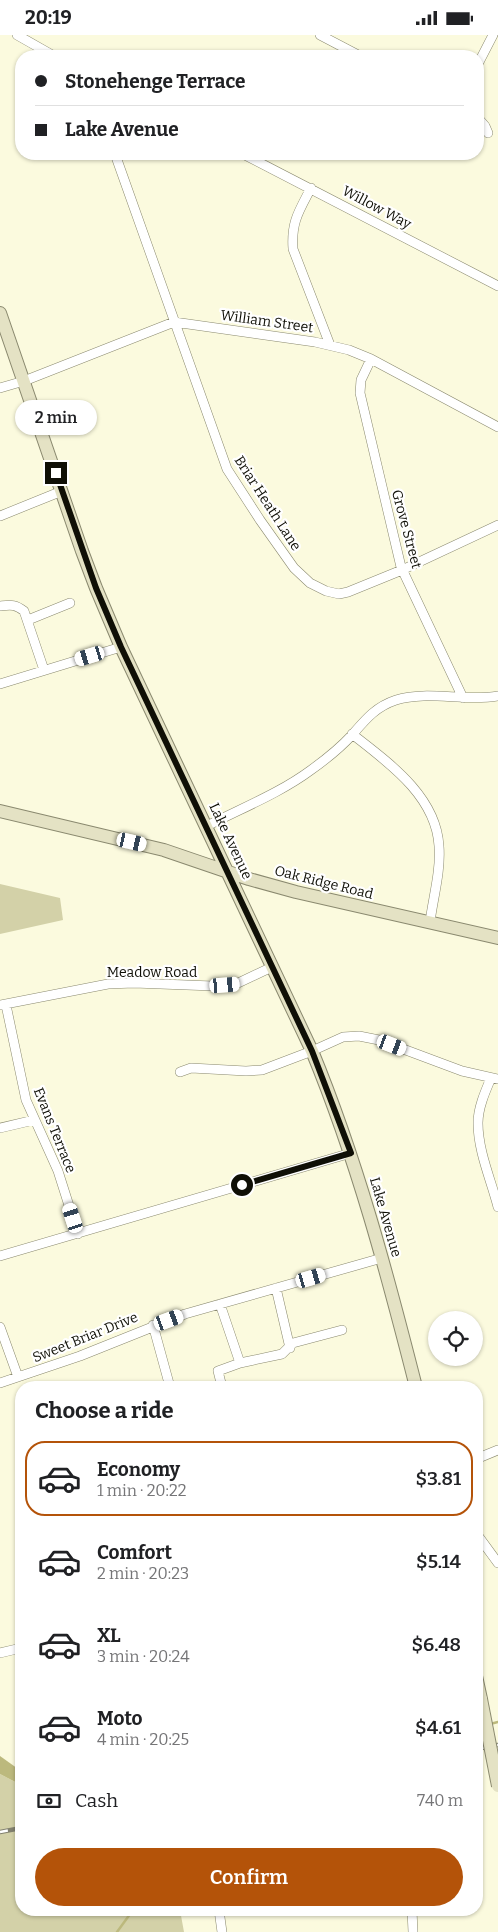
<!DOCTYPE html>
<html lang="en">
<head>
<meta charset="utf-8">
<style>
	:root { --surface:#fff; --page:#f6f6f6; --text:#202124; --muted:#757577; --line:#e0e0e0; --accent:#b45309 }
	body { margin:0; font-family:Bitter,serif; background:var(--page); color:var(--text); height:100vh; display:flex; flex-direction:column; font-size:19px; white-space:nowrap }
	* { box-sizing:border-box; margin:0 }
	p { font-size:16px; color:var(--muted) }
	.icon { flex:none; width:28px; height:28px; fill:none; stroke:currentColor; stroke-width:2; stroke-linecap:round; stroke-linejoin:round }
	.map { position:relative; flex:1; overflow:hidden }
	.sheet { position:absolute; left:15px; top:1346px; width:468px; height:535px; display:flex; flex-direction:column; background:var(--surface); border-radius:20px; box-shadow:0 1px 4px #0004 }
	.sheet>* { flex:none }
	.banner { position:absolute; left:15px; top:15px; width:469px; height:110px; border-radius:20px; box-shadow:0 1px 4px #0004; display:grid; align-content:center; height:110px; padding:0 20px; background:var(--surface) }
	.buttons { position:absolute; left:428px; top:1276px; display:grid; gap:10px }
	.buttons a { display:grid; place-items:center; width:55px; height:55px; border-radius:50%; background:var(--surface); box-shadow:0 1px 4px #0004; font-size:25px }
	.end { position:absolute; width:22px; height:22px; margin:-11px; border:6px solid #0f0f06; background:#fff; box-shadow:0 0 0 2px #fff }
	.from { border-radius:50% }
	.bubble { position:absolute; height:35px; border-radius:18px; background:var(--surface); box-shadow:0 1px 4px #0004; font-size:16px; font-weight:600; line-height:35px; text-align:center }
	.car { position:absolute; width:15px; height:30px; margin:-15px -8px; border-radius:6px; box-shadow:0 0 4px 1px #0007; background:linear-gradient(#fff 24%,#345 0 40%,#fff 0 76%,#345 0 86%,#fff 0) }
	.banner b { display:flex; align-items:center; gap:18px; height:48px; font-size:19px }
	.banner b+b { border-top:1px solid var(--line) }
	.banner i { width:12px; height:12px; background:var(--text) }
	ul { padding:0; list-style:none }
	li { display:flex; align-items:center; gap:15px; height:75px; margin:0 10px 8px; padding:0 10px; border:2px solid transparent; border-radius:20px }
	li div { flex:1 }
	li b { display:block; font-size:19px }
	li em { font-style:normal; font-weight:600 }
	li.selected { border-color:var(--accent) }
	li>.icon { width:45px; height:45px; stroke-width:1.5 }
	h2 { padding:0 20px; font-size:22px; line-height:60px }
	.pay { display:flex; align-items:center; gap:12px; height:55px; padding:0 20px; font-size:19px }
	.pay p { margin-inline-start:auto }
	.primary-button { display:flex; gap:10px; margin-top:auto; padding:10px 20px }
	.primary-button a { flex:1; height:58px; border-radius:30px; background:var(--accent); color:#fff; font-size:20px; font-weight:600; line-height:58px; text-align:center }
	.status { display:flex; justify-content:space-between; align-items:center; height:35px; padding:0 25px; background:var(--surface); direction:ltr }
	.status svg { height:14px; fill:currentColor }
	.map>svg:first-child { display:block }
	.green { fill:#d3d1a8 }
	.water { fill:#bcb97d }
	.lines { fill:none; stroke-linecap:round; stroke-linejoin:round }
	.stream { stroke:#bcb97d; stroke-width:2.5 }
	.street-casing { stroke:#8a896f; stroke-width:10 }
	.secondary-casing { stroke:#8a896f; stroke-width:14 }
	.street { stroke:#fff; stroke-width:9 }
	.secondary { stroke:#e4e2c4; stroke-width:12 }
	.rail-casing { stroke:#82816f; stroke-width:4.5 }
	.rail { stroke:#fff; stroke-width:2.5; stroke-dasharray:8; stroke-linecap:butt }
	.secondary-bridge-casing { stroke:#8a896f; stroke-width:14; stroke-linecap:butt }
	.secondary-bridge { stroke:#e4e2c4; stroke-width:12 }
	.route { stroke:#0f0f06; stroke-width:6 }
	.labels { text-anchor:middle; stroke-width:4.5; stroke-linejoin:round; paint-order:stroke }
	.street-label { font-size:14px; fill:#0f0f06; stroke:#fff }
</style>
</head>
<body>
<div class="status"><b>20:19</b><svg viewBox="0 0 49 12"><path d="M0 12V9h3v3zM5 12V6h3v6zM10 12V3h3v9zM15 12V0h3v12zM26 1h20v11H26zM47 4h2v5h-2z"/></svg></div>
<div class="map">
<svg width="498" height="1897" viewBox="0 0 498 1897">
	<rect width="100%" height="100%" fill="#fbfade"/>
	<path class="green" d="M0,849L60,863L63,885L0,899Z
		M0,1739L21,1750V1875H180L184,1897H0Z"/>
	<path class="water" d="M0,1721L21,1736V1750L0,1739Z"/>
	<g class="lines">
		<path class="stream" d="M490,1689L498,1687
			M117,1897L133,1875"/>
		<g class="street-casing">
			<path id="street" d="M17,0L54,21
				M320,0L360,21
				M478,29L493,0
				M478,83L485,91L488,98
				M115,119L227,434L260,485L294,533L310,548L326,556L339,559L348,557L402,535L498,490
				M243,119L498,251
				M311,153C299,176 291,187 293,214L330,310
				M371,324L361,345L360,358L401,532L463,663
				M0,353L24,346L174,287L315,307L349,315L371,324L498,392
				M0,481L62,456
				M0,571C11,570 15,569 24,576L44,635
				M28,585L70,568
				M0,649L121,612
				M352,699C389,728 436,761 439,811C441,836 433,863 430,887
				M207,791C242,773 280,758 311,735C325,725 340,713 352,700C365,685 375,672 396,665C428,655 464,667 498,661
				M0,970L108,949L134,948L213,951L236,949L272,932
				M6,970L26,1065L58,1136L78,1199
				M180,1037L191,1033L246,1036L262,1035L312,1016L343,1002L359,1001L379,1005L462,1036L498,1044
				M491,1043C485,1057 478,1073 478,1088C478,1116 491,1145 498,1172
				M0,1093L34,1085
				M0,1221L351,1118
				M276,1253L290,1313
				M220,1269L240,1328
				M153,1290L170,1352
				M0,1292L18,1342
				M0,1348L80,1321L185,1279L382,1223
				M222,1352L218,1336L240,1328L282,1319L293,1308L342,1295
				M476,1424L498,1415
				M476,1498L498,1528
				M0,1618L21,1613
				M219,1875L222,1897
				M412,1875L413,1897"/>
		</g>
		<g class="secondary-casing">
			<path id="secondary" d="M0,278L82,516L96,553L121,612L312,1016C357,1125 387,1238 416,1352
				M0,776L164,815L249,844L296,857L498,903
				M476,1641L481,1664"/>
		</g>
		<use href="#street" class="street"/>
		<use href="#secondary" class="secondary"/>
		<g class="rail-casing">
			<path id="rail" d="M476,1714L498,1710
				M0,1797L21,1793"/>
		</g>
		<use href="#rail" class="rail"/>
		<g class="secondary-bridge-casing">
			<path id="secondary-bridge" d="M481,1664L498,1751"/>
		</g>
		<use href="#secondary-bridge" class="secondary-bridge"/>
	</g>
	<g class="lines">
		<path class="route" d="M56,438L96,553L121,612L312,1016L351,1118L242,1150"/>
	</g>
	<g class="labels">
		<g class="street-label">
			<text transform="translate(377 172) rotate(28)" y="5">Willow Way</text>
			<text transform="translate(267 286) rotate(8)" y="5">William Street</text>
			<text transform="translate(268 468) rotate(57)" y="5">Briar Heath Lane</text>
			<text transform="translate(407 494) rotate(75)" y="5">Grove Street</text>
			<text transform="translate(231 806) rotate(65)" y="5">Lake Avenue</text>
			<text transform="translate(324 847) rotate(14)" y="5">Oak Ridge Road</text>
			<text x="152" y="942">Meadow Road</text>
			<text transform="translate(55 1095) rotate(68)" y="5">Evans Terrace</text>
			<text transform="translate(386 1182) rotate(74)" y="5">Lake Avenue</text>
			<text transform="translate(85 1302) rotate(-22)" y="5">Sweet Briar Drive</text>
		</g>
	</g>
</svg>
<div class="buttons">
<a><svg class="icon" aria-label="locate" viewBox="0 0 24 24"><circle cx="12" cy="12" r="6"/><path d="M12 2v4M12 18v4M2 12h4M18 12h4"/></svg></a>
</div>
<i class="end from" style="left:242px;top:1150px"></i>
<i class="end" style="left:56px;top:438px"></i>
<div class="bubble" style="left:15px;top:365px;width:82px">2 min</div>
<i class="car" style="left:90px;top:621px;rotate:253deg"></i>
<i class="car" style="left:132px;top:807px;rotate:103deg"></i>
<i class="car" style="left:225px;top:950px;rotate:86deg"></i>
<i class="car" style="left:392px;top:1010px;rotate:111deg"></i>
<i class="car" style="left:73px;top:1183px;rotate:342deg"></i>
<i class="car" style="left:311px;top:1243px;rotate:74deg"></i>
<i class="car" style="left:169px;top:1285px;rotate:70deg"></i>
<div class="banner">
<b><i class="from"></i>Stonehenge Terrace</b>
<b><i></i>Lake Avenue</b>
</div>
<section class="sheet">
<h2>Choose a ride</h2>
<ul>
<li class="selected"><svg class="icon" aria-label="car" viewBox="0 0 24 24"><path d="M5 17H2v-5l4-1 3-4h7l3 4 3 1v5h-3M9 17h6M6 11h13"/><circle cx="7" cy="17" r="2"/><circle cx="17" cy="17" r="2"/></svg><div><b>Economy</b><p>1 min · 20:22</p></div><em>$3.81</em></li>
<li><svg class="icon" aria-label="car" viewBox="0 0 24 24"><path d="M5 17H2v-5l4-1 3-4h7l3 4 3 1v5h-3M9 17h6M6 11h13"/><circle cx="7" cy="17" r="2"/><circle cx="17" cy="17" r="2"/></svg><div><b>Comfort</b><p>2 min · 20:23</p></div><em>$5.14</em></li>
<li><svg class="icon" aria-label="car" viewBox="0 0 24 24"><path d="M5 17H2v-5l4-1 3-4h7l3 4 3 1v5h-3M9 17h6M6 11h13"/><circle cx="7" cy="17" r="2"/><circle cx="17" cy="17" r="2"/></svg><div><b>XL</b><p>3 min · 20:24</p></div><em>$6.48</em></li>
<li><svg class="icon" aria-label="car" viewBox="0 0 24 24"><path d="M5 17H2v-5l4-1 3-4h7l3 4 3 1v5h-3M9 17h6M6 11h13"/><circle cx="7" cy="17" r="2"/><circle cx="17" cy="17" r="2"/></svg><div><b>Moto</b><p>4 min · 20:25</p></div><em>$4.61</em></li>
</ul>
<div class="pay"><svg class="icon" aria-label="cash" viewBox="0 0 24 24"><path d="M3 7h18v10H3z"/><circle cx="12" cy="12" r="2"/></svg>Cash<p>740 m</p></div>
<div class="primary-button"><a>Confirm</a></div>
</section>
</div>
</body>
</html>
